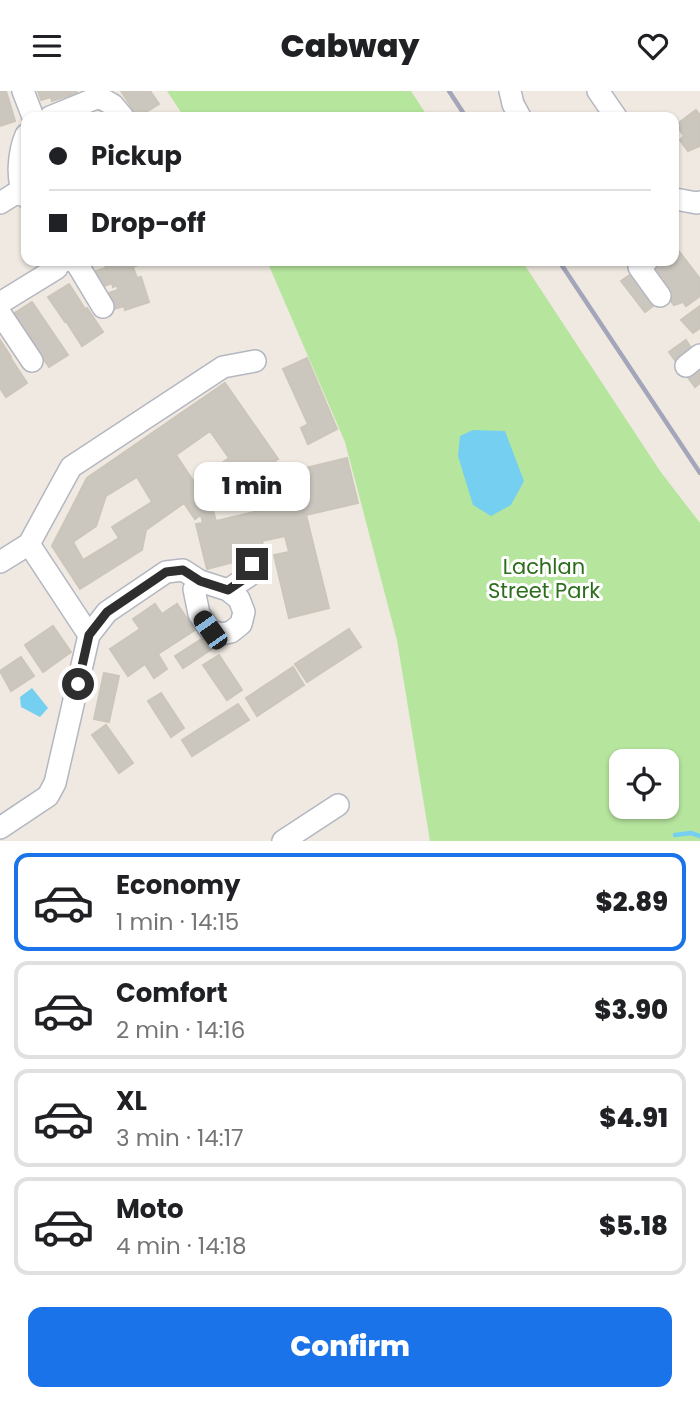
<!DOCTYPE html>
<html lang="en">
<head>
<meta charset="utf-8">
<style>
	:root { --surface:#fff; --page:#f6f6f6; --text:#202124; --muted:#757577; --line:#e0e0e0; --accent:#1a73e8 }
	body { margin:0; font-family:Poppins,sans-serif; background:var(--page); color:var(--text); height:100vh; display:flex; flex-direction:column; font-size:26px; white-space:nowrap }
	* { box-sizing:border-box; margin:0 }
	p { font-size:23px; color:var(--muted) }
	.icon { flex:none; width:38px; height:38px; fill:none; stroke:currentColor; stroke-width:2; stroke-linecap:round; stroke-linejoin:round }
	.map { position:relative; height:750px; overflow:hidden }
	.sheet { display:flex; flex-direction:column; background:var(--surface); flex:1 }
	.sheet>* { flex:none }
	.guide { position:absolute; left:21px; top:21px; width:658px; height:154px; border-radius:14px; box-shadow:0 2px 5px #0004; display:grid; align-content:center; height:154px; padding:0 28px; background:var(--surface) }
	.fabs { position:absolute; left:609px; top:658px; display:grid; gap:14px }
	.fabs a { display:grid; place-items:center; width:70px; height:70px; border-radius:14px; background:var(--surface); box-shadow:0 2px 5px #0004; font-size:35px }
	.end { position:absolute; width:32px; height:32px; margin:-16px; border:9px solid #2e2e2e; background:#fff; box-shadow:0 0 0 4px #fff }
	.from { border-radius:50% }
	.bubble { position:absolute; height:49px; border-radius:14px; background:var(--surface); box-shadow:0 2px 5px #0004; font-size:23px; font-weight:800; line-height:49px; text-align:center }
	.car { position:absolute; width:21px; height:42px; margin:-21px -10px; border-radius:9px; box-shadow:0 0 5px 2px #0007; background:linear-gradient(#222 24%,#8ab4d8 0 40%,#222 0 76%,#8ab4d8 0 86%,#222 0) }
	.guide b { display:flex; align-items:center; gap:24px; height:66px; font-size:26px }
	.guide b+b { border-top:2px solid var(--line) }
	.guide i { width:18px; height:18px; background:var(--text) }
	ul { padding:12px 0 0; list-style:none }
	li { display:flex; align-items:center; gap:21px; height:98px; margin:0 14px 10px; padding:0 14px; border:4px solid var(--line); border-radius:14px }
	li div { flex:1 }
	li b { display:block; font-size:26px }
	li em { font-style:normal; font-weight:800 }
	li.on { border-color:var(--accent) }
	li>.icon { width:63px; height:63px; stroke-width:1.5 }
	.button { display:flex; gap:14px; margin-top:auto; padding:14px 28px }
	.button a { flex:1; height:80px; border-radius:14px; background:var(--accent); color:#fff; font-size:28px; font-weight:800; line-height:80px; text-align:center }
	header { display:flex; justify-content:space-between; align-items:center; height:91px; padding:0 28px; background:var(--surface); font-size:32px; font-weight:800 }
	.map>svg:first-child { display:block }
	.green { fill:#b6e59e; fill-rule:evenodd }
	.water { fill:#75cff0 }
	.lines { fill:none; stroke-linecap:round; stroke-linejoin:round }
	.stream { stroke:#75cff0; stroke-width:4.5 }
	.building { fill:#cbc7bf; stroke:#cbc5ba; stroke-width:2; fill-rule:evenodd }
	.minor-casing { stroke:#b4b7c1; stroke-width:24 }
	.minor { stroke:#fff; stroke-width:21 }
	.rail { stroke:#a3a6b8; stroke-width:4.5 }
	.route { stroke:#2e2e2e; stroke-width:9 }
	.labels { text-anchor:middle; stroke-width:6; stroke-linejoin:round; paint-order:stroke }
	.park-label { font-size:21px; fill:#2c6e1b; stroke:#fff }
</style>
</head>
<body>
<header><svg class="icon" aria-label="menu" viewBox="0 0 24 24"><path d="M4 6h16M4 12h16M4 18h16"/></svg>Cabway<svg class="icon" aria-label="heart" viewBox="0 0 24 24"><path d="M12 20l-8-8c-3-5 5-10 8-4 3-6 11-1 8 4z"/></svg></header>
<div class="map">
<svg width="700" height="750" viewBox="0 0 700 750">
	<rect width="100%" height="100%" fill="#efe9e1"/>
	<path class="green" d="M167,0H411L428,26H184Z
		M267,170H522L660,380L700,432V750H430L397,549L345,351ZM621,670H667V716H621Z"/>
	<path class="water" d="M473,339L505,340L524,390L511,414L491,425L473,414L458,365L460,345Z
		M32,597L48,617L40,626L21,616L20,606Z"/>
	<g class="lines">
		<path class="stream" d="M675,744L691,742L700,745"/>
	</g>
	<path class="building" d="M0,0H6L15,30L0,35Z
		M38,0H76L77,2L52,10L51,6L41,9Z
		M121,0H150L159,13L138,26Z
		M696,19L700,24V55L688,60L680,49L684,45L676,34Z
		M675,155L700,188V205L686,215L683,211L674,214L668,207L673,203L663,190L666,188L660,186L656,189L651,183L655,180V170H674Z
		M104,170H136L138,174L133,176L137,187L141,186L149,211L125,219L124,215L114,218L109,202L118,199L117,194L113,196L112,192L102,196L96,180L106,177Z
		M634,181L657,212L645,221L621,190Z
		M69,193L85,218L65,231L48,206Z
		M32,211L68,264L49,276L13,223Z
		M700,215V237L693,242L681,229Z
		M87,217L103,241L82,255L66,230Z
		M0,249L11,266L0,273Z
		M686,249L693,260L677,272L669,261Z
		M10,266L27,292L6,306L0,297V273Z
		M307,267L337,338L308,353L301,337L308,333L283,278Z
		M700,275V292L695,296L687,285Z
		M225,292L278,368L195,428L184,412L146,439L142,459L80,498L52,455L87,387ZM210,340L229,367L194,391L176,364ZM137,386L152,411L112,436L119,447L83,469L73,451L96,435L106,405Z
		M347,367L358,412L306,424L329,517L289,527L274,464L289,461L285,445L262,450L265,463L207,478L196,433L203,432L201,424L212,416L216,430L263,419L255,385L274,371L277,384Z
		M155,513L162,523L177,513L195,539L158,563L167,578L154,587L145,573L128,585L110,558L140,538L133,528Z
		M53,535L71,561L43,581L25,554Z
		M349,538L361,556L307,591L295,573Z
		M205,546L212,558L183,577L175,565Z
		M219,564L242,599L227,609L203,574Z
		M21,566L34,585L11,600L0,580Z
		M293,576L304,594L257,625L246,607Z
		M104,582L119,585L109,631L94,628Z
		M161,602L184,637L171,646L148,610Z
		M238,613L249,629L192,665L182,649Z
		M106,634L133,672L119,682L92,644Z"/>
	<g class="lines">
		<g class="minor-casing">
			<path id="minor" d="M23,0L33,26
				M510,0L513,13L520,26
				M598,0L616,26
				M50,26L99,6L113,14L123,26
				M26,44C19,60 15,91 26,106
				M675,108L697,112L700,111
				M0,112L21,99
				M71,170L76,171L103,216
				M647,170L639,176L660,205
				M0,212L57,177L59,170
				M0,222L32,270
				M686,275L700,264
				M29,453L89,544
				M0,471L29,453L71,376L223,276L255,270
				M228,499L250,484L252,473
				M0,737L48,705L55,692L89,544L107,521L166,481L183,479L200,490L228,499L239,508L244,521L241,533L231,541L221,543L210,539L199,523L194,498L200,490
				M283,750L338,714"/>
		</g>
		<use href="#minor" class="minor"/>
		<path class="rail" d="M449,0L466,26
			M559,170L700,382"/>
	</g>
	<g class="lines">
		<path class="route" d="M78,593L89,544L107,521L166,481L183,479L200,490L228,499L250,484L252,473"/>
	</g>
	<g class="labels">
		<g class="park-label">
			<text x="544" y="483">Lachlan<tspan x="544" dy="24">Street Park</tspan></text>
		</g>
	</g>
</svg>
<div class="fabs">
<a><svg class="icon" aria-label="locate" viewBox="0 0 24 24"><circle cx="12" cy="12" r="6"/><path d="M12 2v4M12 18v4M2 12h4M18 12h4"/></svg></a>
</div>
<i class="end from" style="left:78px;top:593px"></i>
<i class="end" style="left:252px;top:473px"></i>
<div class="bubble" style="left:194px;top:371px;width:116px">1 min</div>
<i class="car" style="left:210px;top:539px;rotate:325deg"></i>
<div class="guide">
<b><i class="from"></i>Pickup</b>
<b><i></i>Drop-off</b>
</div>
</div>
<section class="sheet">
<ul>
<li class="on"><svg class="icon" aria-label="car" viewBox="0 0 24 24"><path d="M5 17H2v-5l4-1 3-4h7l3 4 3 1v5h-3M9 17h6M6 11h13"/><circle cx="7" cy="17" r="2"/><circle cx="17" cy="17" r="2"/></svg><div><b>Economy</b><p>1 min · 14:15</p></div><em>$2.89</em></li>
<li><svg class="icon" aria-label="car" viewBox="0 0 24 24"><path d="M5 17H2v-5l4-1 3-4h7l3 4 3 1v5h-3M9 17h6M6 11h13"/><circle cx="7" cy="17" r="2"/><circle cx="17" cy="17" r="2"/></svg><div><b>Comfort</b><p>2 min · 14:16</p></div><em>$3.90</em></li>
<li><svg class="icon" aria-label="car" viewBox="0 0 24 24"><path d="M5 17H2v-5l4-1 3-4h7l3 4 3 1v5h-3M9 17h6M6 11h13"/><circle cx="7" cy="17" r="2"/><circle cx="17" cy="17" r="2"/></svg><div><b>XL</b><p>3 min · 14:17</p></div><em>$4.91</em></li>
<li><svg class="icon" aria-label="car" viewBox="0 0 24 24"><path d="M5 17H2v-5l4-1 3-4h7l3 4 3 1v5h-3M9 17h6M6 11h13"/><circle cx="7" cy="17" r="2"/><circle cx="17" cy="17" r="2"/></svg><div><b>Moto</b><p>4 min · 14:18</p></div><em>$5.18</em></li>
</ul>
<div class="button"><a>Confirm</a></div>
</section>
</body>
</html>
